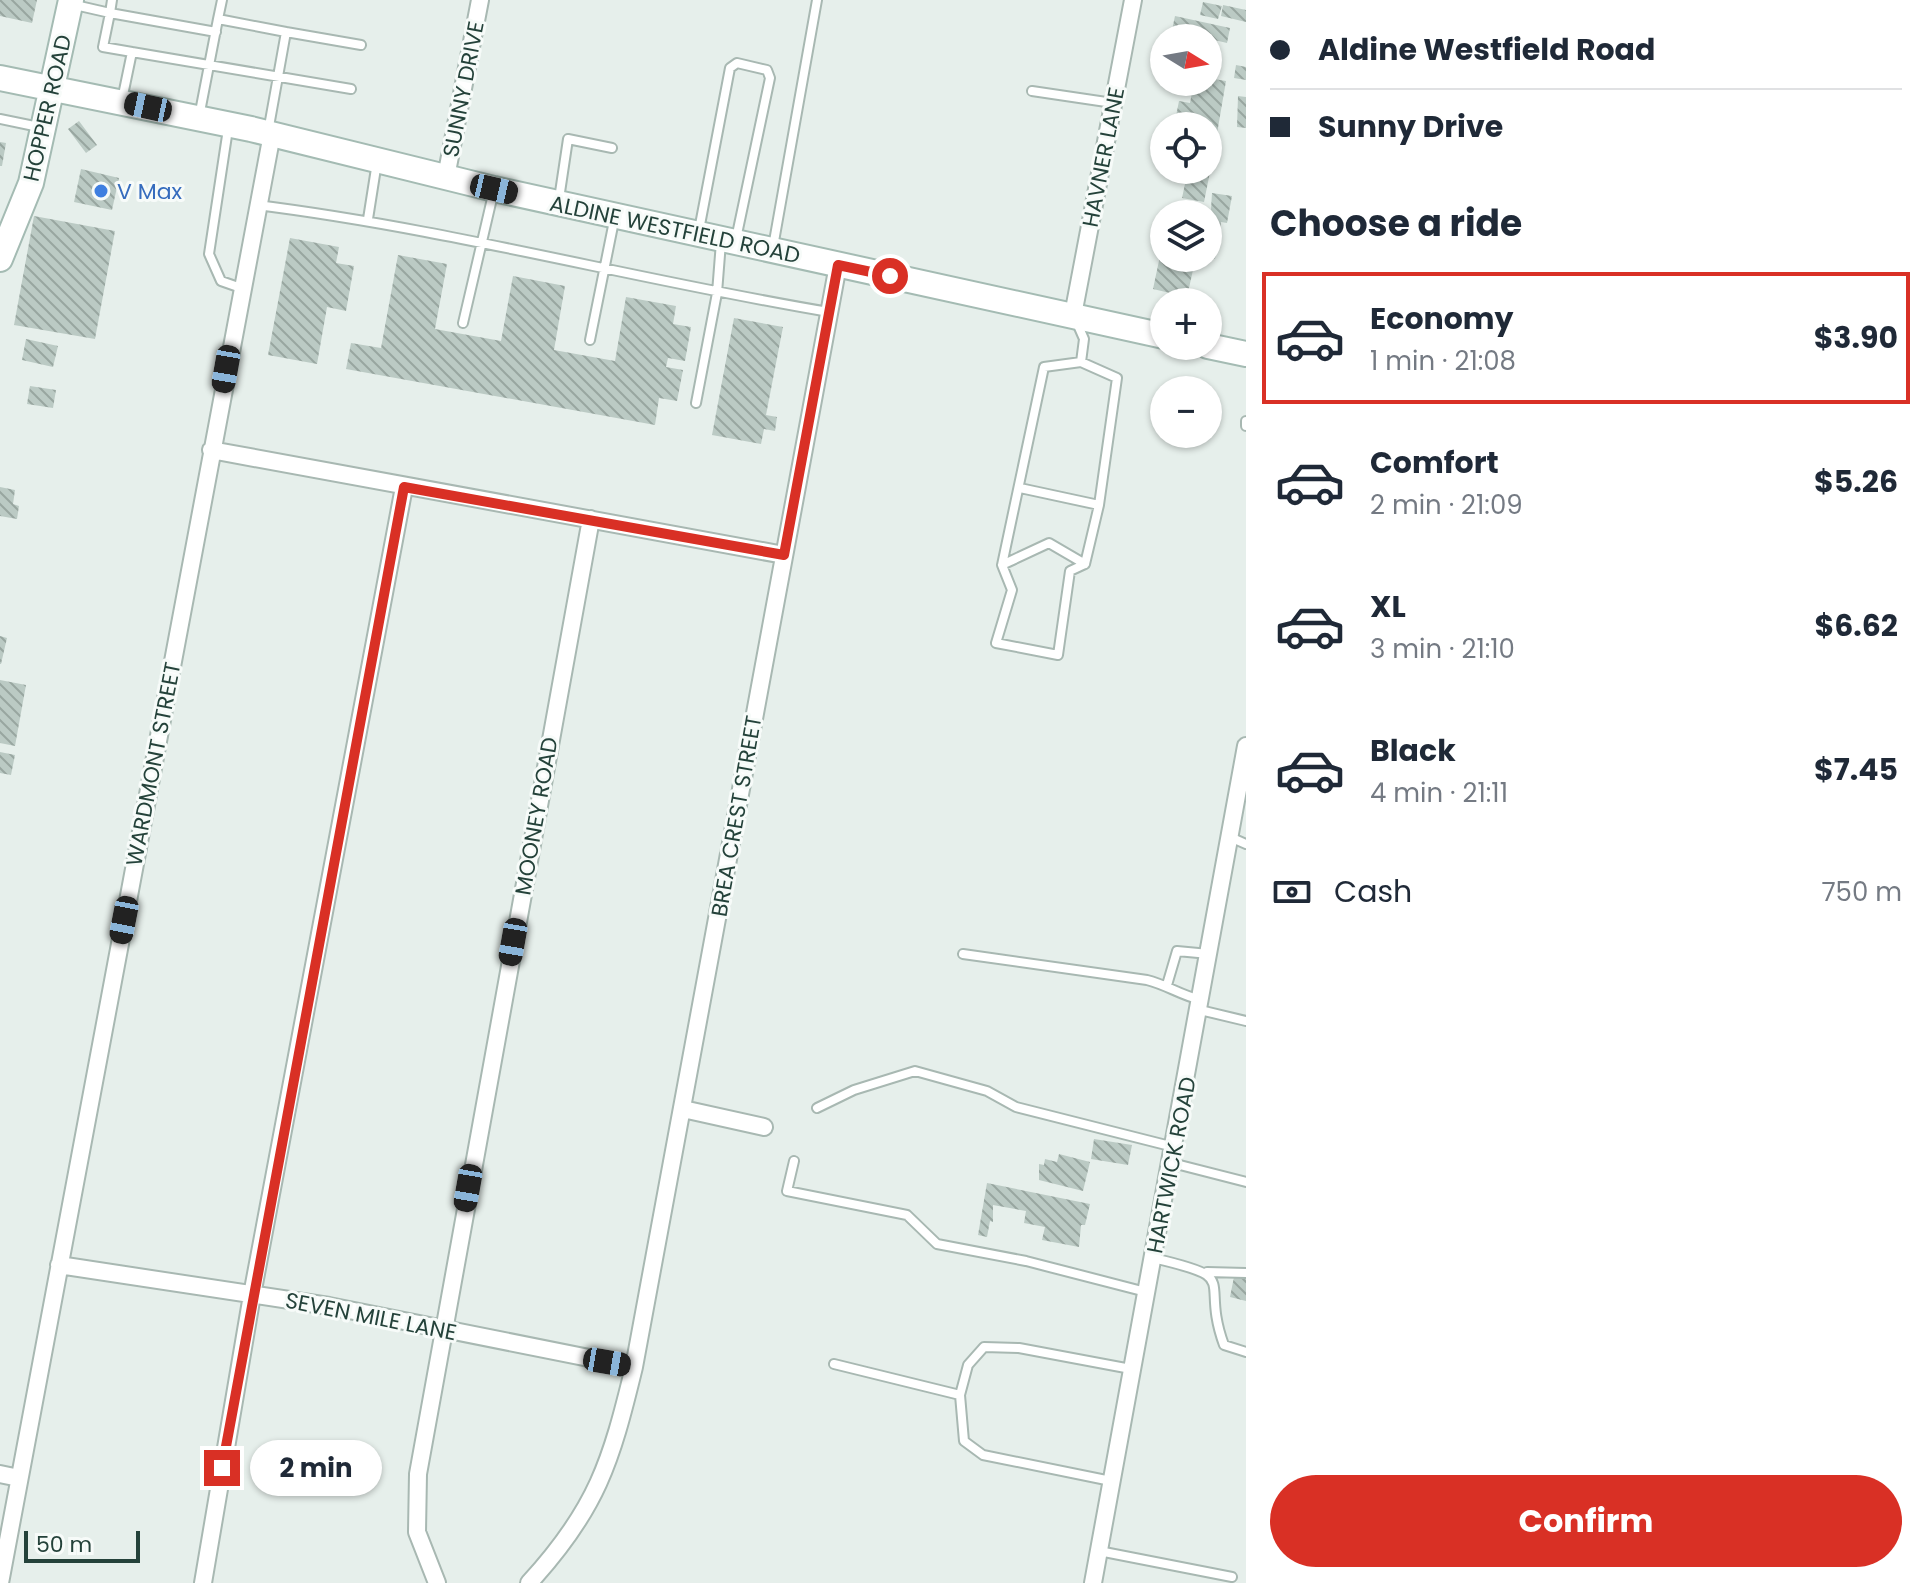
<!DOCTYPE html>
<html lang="en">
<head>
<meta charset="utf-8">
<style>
	:root { --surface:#fff; --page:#f6f6f7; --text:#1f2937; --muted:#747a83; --line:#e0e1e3; --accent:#d93025 }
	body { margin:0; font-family:Poppins,sans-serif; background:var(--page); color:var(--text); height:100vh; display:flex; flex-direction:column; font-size:30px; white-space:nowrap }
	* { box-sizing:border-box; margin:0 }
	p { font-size:26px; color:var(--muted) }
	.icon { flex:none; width:44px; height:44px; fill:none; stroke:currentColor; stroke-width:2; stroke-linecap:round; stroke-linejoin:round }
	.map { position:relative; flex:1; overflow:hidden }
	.drawer { display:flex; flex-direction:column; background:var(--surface); width:680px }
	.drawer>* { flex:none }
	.hud { display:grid; align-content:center; height:176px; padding:0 24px; background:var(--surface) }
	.needle { width:52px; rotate:101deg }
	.buttons { position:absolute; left:1150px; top:24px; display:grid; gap:16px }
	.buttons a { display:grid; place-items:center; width:72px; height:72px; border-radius:50%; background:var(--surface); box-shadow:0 2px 6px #0004; font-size:40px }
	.scale { position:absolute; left:24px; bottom:20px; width:116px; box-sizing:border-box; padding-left:8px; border:4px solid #24423a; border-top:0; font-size:22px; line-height:28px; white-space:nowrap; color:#24423a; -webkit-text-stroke:6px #f7fbf9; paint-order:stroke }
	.end { position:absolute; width:36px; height:36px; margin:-18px; border:10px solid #d93025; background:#fff; box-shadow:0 0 0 4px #fff }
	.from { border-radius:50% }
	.bubble { position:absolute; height:56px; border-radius:28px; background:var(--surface); box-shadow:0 2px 6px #0004; font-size:26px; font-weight:700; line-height:56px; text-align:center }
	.car { position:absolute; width:24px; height:48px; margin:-24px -12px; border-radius:10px; box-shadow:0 0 6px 2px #0007; background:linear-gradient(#222 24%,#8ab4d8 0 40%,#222 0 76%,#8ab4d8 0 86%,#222 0) }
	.hud b { display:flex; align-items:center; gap:28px; height:76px; font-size:30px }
	.hud b+b { border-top:2px solid var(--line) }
	.hud i { width:20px; height:20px; background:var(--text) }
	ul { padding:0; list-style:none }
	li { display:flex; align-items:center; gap:24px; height:132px; margin:0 16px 12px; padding:0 8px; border:4px solid transparent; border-radius:0px }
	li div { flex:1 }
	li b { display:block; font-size:30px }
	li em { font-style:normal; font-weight:700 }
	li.current { border-color:var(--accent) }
	li>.icon { width:72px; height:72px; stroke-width:1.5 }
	h2 { padding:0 24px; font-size:36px; line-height:96px }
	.pay { display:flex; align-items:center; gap:20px; height:88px; padding:0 24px; font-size:30px }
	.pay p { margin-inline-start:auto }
	.cta { display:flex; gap:16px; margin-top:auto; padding:16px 24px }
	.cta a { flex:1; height:92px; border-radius:48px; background:var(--accent); color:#fff; font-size:32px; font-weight:700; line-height:92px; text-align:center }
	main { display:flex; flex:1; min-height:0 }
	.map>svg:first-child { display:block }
	.building { fill:url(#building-back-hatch) }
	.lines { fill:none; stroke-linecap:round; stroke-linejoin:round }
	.lane-casing { stroke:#a8b8b2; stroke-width:12 }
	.street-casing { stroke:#a8b8b2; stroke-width:20 }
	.secondary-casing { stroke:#a4bbb3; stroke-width:28 }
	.lane { stroke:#fff; stroke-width:8 }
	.street { stroke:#fff; stroke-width:16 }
	.secondary { stroke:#fff; stroke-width:24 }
	.route { stroke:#d93025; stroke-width:10 }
	.shop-dot { fill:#3f7fe0; stroke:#f7fbf9; stroke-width:3 }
	.labels { text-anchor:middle; stroke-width:6; stroke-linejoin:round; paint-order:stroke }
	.street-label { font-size:22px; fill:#24423a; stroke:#f7fbf9 }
	.shop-label { font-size:22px; fill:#366cbe; stroke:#f7fbf9; text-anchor:start }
</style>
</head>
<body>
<main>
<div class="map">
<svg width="1246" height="1583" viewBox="0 0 1246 1583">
	<defs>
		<pattern id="building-back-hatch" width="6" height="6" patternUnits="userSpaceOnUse" patternTransform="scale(2)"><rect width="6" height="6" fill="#bbcac4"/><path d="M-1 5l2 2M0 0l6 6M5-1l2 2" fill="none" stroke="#98a6a0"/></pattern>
	</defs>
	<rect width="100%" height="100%" fill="#e6efeb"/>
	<path class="building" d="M0,0H37L32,23L0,16Z
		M1203,2L1222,6L1218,19L1200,15Z
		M1223,5L1246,10V22L1221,16Z
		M1175,16L1230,28L1227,43L1172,30Z
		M1236,65L1246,67V80L1234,78Z
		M1208,78L1226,81L1214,151L1208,150V126H1174L1179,101L1190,103L1194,82H1208Z
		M1238,96L1246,97V128L1237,127Z
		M79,121L97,145L86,153L68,129Z
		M0,142L6,143L2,166H0Z
		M1208,151L1214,152L1204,202L1182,198L1188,170H1208Z
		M81,169L119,178L112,210L74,202Z
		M1212,193L1232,196L1227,223L1221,222L1215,259L1208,258Z
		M34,216L115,231L95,339L14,325Z
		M290,238L339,247L336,263L354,266L346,311L327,307L317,364L268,355Z
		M398,255L447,264L435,329L501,341L513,276L565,286L554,350L615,361L626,297L676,306L673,324L691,327L685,361L668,358L666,367L683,370L677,401L659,398L655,425L346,369L351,343L381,348Z
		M1160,256L1179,260L1178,267L1193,270L1187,297L1153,289Z
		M734,318L783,327L766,415L777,417L775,431L764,429L761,444L712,435Z
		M26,339L58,346L53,367L22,360Z
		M30,386L56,390L53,408L27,404Z
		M0,487L15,490L13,504L19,506L17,519L0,516Z
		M0,636L7,638L1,664H0Z
		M0,680L26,685L15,746L0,743Z
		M0,752L15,755L11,775L0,773Z
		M1094,1139L1132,1145L1128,1165L1091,1159Z
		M1059,1154L1090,1162L1083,1191L1039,1180V1164L1044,1165L1045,1159L1057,1162Z
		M987,1183L1090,1204L1085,1225H1081L1079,1247L1042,1240L1045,1227L1024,1223L1026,1211L993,1205V1222L990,1221L987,1237L978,1235Z
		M1234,1277L1246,1279V1301L1230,1297Z"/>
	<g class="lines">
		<g class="lane-casing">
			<path id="lane" d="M75,5L110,13L112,0
				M218,19L222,0
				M286,32L361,45
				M132,52L103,47L110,13L216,32
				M1032,91L1113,103
				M122,100L132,52L351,89
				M199,117L218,19L286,32L268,132
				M0,119L39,127
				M228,129L209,254L221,281L241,288
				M559,199L568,139L612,148
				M257,205C449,229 637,280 829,312
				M368,219L377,162
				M699,230L730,68L737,63L767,70L770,78L736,239
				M773,247L817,0
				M463,323L494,190
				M1077,323L1084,339L1081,362
				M590,340L615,216
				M1081,362L1117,378L1099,505L1085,564L1070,571L1058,655L996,643L1012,590L1002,565L1044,367Z
				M696,403L717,293L721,242
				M1246,421V426
				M1020,488L1099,505
				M1002,565L1049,543L1085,564
				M1230,837L1246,844
				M963,954L1147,980C1167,985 1180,995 1201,1000
				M1167,985L1177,951L1209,954
				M1200,1010L1246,1021
				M817,1108L854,1090L915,1071L987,1091L1016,1107L1174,1147
				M794,1161L787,1191L907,1215L937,1244L1026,1261L1146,1292
				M1172,1163L1246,1182
				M1153,1258C1244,1279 1199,1277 1224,1345L1246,1352
				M1207,1272L1246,1273
				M834,1364L960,1395L964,1441L983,1455L1111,1481
				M960,1395L968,1365L984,1347L1019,1348L1131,1369
				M1099,1551L1232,1577"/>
		</g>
		<g class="street-casing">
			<path id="street" d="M446,177L480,0
				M1073,315L1133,0
				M211,450L784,555
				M683,1109L764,1127
				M59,1265L329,1306L634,1367
				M0,1474L19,1478
				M0,1583L272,134
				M203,1583L252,1295L404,487
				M437,1583L417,1532L418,1474L591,519
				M529,1583C597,1509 611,1462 634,1367L838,265
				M1093,1583L1246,746"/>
		</g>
		<g class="secondary-casing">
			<path id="secondary" d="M0,78L251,129L494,189L1164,336
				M0,259L31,183L71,0
				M1208,346L1246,354"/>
		</g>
		<use href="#lane" class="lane"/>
		<use href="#street" class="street"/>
		<use href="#secondary" class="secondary"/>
	</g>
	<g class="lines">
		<path class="route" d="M222,1468L404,487L784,555L838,265L890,276"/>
	</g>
	<circle class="shop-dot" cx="101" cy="191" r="8"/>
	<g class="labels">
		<g class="street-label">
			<text transform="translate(463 89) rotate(-79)" y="8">SUNNY DRIVE</text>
			<text transform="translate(47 108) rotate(-77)" y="8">HOPPER ROAD</text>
			<text transform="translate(1103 157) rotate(-79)" y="8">HAVNER LANE</text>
			<text transform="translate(675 229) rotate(12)" y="8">ALDINE WESTFIELD ROAD</text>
			<text transform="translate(153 764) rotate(-79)" y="8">WARDMONT STREET</text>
			<text transform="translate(536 816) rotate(-80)" y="8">MOONEY ROAD</text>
			<text transform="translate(736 816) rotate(-80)" y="8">BREA CREST STREET</text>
			<text transform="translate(1171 1165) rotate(-79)" y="8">HARTWICK ROAD</text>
			<text transform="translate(371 1316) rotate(11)" y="8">SEVEN MILE LANE</text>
		</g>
		<g class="shop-label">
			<text x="117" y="199">V Max</text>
		</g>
	</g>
</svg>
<div class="buttons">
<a><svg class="needle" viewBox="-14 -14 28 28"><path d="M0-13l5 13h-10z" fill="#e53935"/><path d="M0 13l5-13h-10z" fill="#747a83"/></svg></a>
<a><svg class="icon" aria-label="locate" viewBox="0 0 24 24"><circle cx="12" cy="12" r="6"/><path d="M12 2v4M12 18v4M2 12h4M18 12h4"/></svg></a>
<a><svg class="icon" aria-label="layers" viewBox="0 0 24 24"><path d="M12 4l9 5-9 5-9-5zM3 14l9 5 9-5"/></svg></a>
<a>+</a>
<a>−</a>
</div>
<div class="scale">50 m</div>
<i class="end from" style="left:890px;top:276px"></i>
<i class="end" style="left:222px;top:1468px"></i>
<div class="bubble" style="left:250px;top:1440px;width:132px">2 min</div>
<i class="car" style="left:148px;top:107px;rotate:282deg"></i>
<i class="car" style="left:494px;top:189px;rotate:103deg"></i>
<i class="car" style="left:226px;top:369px;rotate:190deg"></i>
<i class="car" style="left:124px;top:920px;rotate:191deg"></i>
<i class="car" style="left:513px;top:942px;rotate:190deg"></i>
<i class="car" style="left:468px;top:1188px;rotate:190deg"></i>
<i class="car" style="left:607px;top:1362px;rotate:100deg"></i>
</div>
<section class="drawer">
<div class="hud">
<b><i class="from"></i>Aldine Westfield Road</b>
<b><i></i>Sunny Drive</b>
</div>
<h2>Choose a ride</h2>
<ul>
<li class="current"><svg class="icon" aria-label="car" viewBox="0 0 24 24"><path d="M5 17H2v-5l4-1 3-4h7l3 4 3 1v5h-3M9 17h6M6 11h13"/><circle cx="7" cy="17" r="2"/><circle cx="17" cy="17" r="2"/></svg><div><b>Economy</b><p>1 min · 21:08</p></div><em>$3.90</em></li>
<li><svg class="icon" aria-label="car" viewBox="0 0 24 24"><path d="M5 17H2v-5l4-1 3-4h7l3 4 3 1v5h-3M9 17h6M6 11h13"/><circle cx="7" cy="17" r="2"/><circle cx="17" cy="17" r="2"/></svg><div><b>Comfort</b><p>2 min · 21:09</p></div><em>$5.26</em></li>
<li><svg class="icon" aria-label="car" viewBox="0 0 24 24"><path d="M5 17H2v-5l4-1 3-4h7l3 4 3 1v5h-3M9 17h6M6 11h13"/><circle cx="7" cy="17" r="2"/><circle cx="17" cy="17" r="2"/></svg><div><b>XL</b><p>3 min · 21:10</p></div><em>$6.62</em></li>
<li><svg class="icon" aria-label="car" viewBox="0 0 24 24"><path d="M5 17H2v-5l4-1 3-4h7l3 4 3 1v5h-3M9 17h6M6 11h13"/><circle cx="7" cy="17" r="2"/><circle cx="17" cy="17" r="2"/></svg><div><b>Black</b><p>4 min · 21:11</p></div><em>$7.45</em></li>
</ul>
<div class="pay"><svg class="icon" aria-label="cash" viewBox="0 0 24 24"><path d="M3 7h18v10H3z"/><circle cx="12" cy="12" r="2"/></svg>Cash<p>750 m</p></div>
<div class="cta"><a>Confirm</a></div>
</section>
</main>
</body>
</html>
